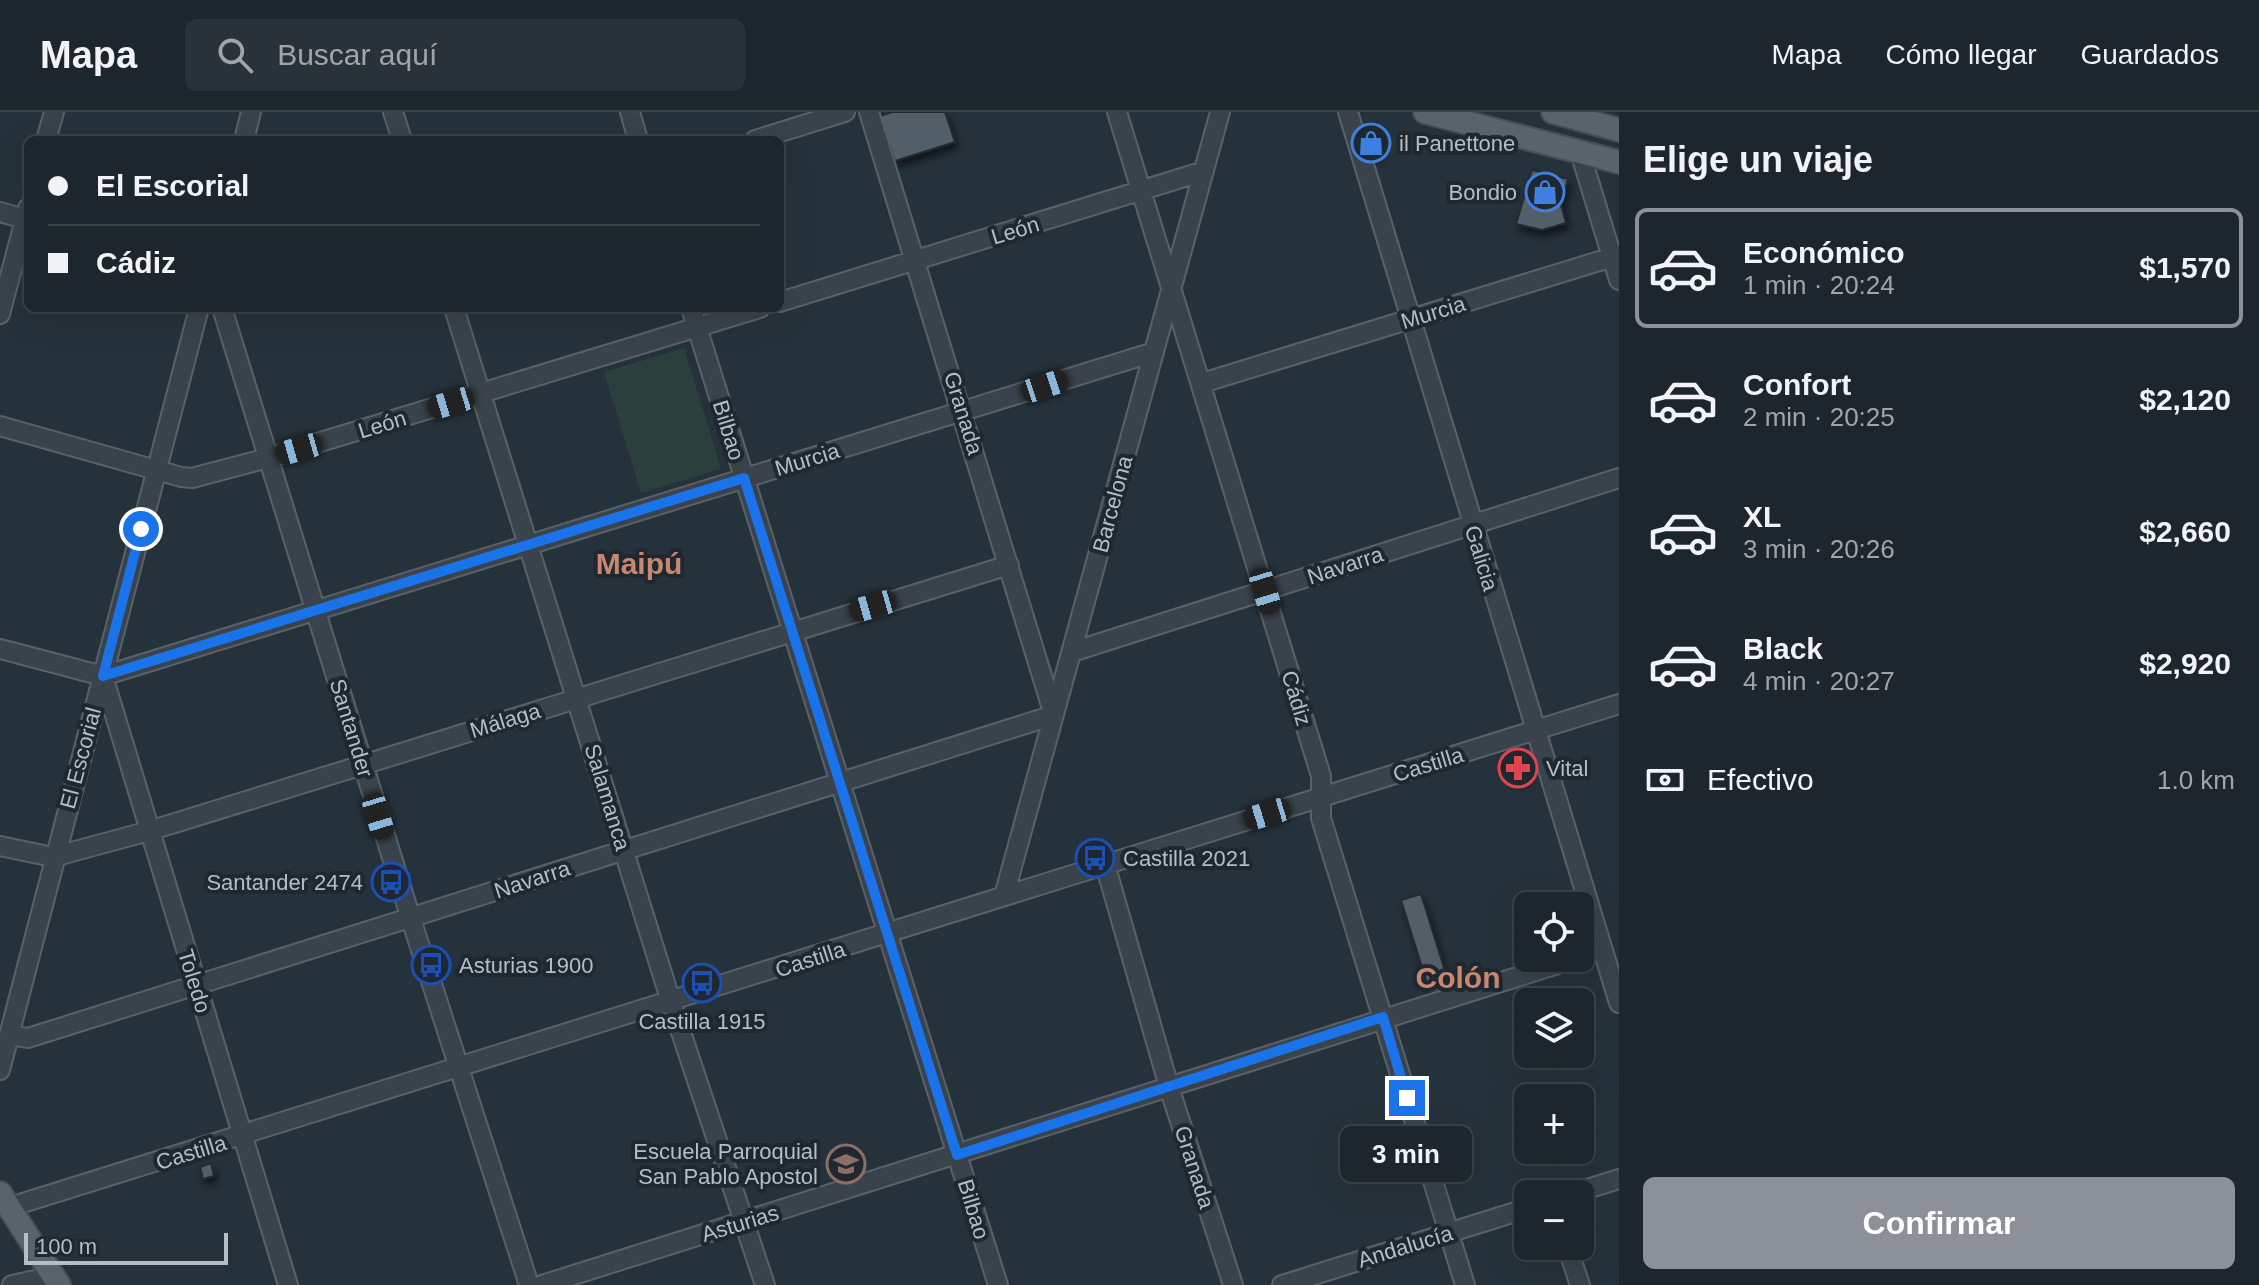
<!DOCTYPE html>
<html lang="es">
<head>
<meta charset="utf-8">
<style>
	:root { --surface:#1c262c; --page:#293238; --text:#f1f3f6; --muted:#a0a5a9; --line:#3a4348; --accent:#8c9099 }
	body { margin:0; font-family:Helvetica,sans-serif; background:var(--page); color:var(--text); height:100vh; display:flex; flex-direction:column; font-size:30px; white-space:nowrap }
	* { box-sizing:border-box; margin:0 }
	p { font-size:26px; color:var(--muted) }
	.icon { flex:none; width:44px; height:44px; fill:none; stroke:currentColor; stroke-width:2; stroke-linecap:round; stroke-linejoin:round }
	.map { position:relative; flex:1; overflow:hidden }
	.side { display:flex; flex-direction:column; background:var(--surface); width:640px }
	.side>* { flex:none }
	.top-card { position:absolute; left:24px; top:24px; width:760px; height:176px; border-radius:12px; box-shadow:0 8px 32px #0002,0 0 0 2px var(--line); display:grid; align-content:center; height:176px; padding:0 24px; background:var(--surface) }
	.controls { position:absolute; left:1514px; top:780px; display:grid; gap:16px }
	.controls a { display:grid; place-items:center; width:80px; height:80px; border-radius:12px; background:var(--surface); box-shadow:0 8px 32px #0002,0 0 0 2px var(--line); font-size:40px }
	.scale { position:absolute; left:24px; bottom:20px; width:204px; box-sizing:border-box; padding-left:8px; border:4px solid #b5bec6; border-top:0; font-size:22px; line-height:28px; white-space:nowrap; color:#b5bec6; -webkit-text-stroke:6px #1f2830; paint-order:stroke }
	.end { position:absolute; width:36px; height:36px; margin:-18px; border:10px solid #1a73e8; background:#fff; box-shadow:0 0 0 4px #fff }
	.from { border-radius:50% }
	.bubble { position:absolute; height:56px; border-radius:12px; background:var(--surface); box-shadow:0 8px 32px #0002,0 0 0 2px var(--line); font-size:26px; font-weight:700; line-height:56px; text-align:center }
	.car { position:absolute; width:24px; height:48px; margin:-24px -12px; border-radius:10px; box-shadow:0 0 6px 2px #0007; background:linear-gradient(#222 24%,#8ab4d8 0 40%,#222 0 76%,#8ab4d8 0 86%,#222 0) }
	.top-card b { display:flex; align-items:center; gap:28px; height:76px; font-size:30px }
	.top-card b+b { border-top:2px solid var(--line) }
	.top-card i { width:20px; height:20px; background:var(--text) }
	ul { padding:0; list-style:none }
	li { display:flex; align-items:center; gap:24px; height:120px; margin:0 16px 12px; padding:0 8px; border:4px solid transparent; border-radius:12px }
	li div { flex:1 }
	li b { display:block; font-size:30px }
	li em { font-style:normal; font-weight:700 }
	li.on { border-color:var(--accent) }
	li>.icon { width:72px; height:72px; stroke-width:1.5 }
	h2 { padding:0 24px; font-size:36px; line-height:96px }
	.pay { display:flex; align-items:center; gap:20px; height:88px; padding:0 24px; font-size:30px }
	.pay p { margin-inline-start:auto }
	.primary-button { display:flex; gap:16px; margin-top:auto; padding:16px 24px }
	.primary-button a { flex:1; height:92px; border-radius:12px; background:var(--accent); color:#fff; font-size:32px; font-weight:700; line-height:92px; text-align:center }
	header { display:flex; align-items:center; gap:48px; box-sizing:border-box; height:112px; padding:0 40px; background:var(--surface); border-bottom:2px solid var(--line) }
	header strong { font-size:38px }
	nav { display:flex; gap:44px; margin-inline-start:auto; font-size:28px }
	.search { width:560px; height:72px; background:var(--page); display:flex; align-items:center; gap:20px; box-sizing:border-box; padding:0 28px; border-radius:12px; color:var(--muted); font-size:30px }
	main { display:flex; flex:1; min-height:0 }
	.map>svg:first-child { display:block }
	.green { fill:#2b403d }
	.building { fill:#525f68; stroke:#212a32; stroke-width:2; filter:url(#shadow) }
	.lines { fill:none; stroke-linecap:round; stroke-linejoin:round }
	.minor-casing { stroke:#586169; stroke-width:22 }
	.major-casing { stroke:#464f57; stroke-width:26 }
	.minor { stroke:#3a434b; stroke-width:18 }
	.major { stroke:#58636b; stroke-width:22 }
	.route { stroke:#1a73e8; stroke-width:10 }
	.labels { text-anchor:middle; stroke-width:8; stroke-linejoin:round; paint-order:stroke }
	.poi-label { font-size:22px; fill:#b5bec6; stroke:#1f2830; text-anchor:start }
	.street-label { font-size:22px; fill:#b5bec6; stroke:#1f2830 }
	.district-label { font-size:30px; font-weight:bold; fill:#c9886d; stroke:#1f2830 }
</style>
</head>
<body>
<header>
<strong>Mapa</strong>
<div class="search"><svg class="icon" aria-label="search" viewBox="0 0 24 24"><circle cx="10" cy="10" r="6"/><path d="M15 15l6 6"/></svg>Buscar aquí</div>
<nav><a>Mapa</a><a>Cómo llegar</a><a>Guardados</a></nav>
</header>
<main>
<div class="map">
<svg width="1619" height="1173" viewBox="0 0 1619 1173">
	<defs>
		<filter id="shadow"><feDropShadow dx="3" dy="5.5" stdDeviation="4" flood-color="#0009"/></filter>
	</defs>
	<rect width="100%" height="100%" fill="#26323b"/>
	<path class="green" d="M684,236L721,357L641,381L604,260Z"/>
	<path class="building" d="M892,0H945L955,30L895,49L880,4Z
		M1356,11L1383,19L1376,45L1365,43Z
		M1532,58L1568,67L1561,93L1566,111L1542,118L1516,112Z
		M1517,644L1523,647L1528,665L1514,670L1507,647Z
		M1421,782L1450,875L1430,881L1401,788Z
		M211,1051L214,1064L203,1067L200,1055Z"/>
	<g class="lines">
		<g class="minor-casing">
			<path id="minor" d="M393,0L402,28
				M630,0L638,28
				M1117,0L1321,664V706L1465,1173
				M1348,0L1619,891
				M46,28L54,0
				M244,28L251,0
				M755,28L845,0
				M1580,40L1619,168
				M0,100L28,108
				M780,190L1204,59
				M222,196L411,807L529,1173
				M454,196L672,893L765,1173
				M691,196L998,1173
				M0,202L28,96
				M1202,271L1619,143
				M0,314L181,365L192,366L268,346L760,196
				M0,537L103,564L1154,240
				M1072,540L1619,366
				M103,564L288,1173
				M0,734L53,745L149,719L1009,453
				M1105,752L1169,975L1233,1173
				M1004,784L1220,0
				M9,923L28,926L1054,603L869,0
				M0,958L199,196
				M1571,1082L1619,1067
				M0,1092L10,1095C547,931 1082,760 1619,592
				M1567,1134L1580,1173
				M12,1173L54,1164
				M542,1173L1577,846
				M1282,1173L1528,1096"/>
		</g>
		<g class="major-casing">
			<path id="major" d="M1425,0L1619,50
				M1553,0L1619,18
				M0,1081L59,1173"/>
		</g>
		<use href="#minor" class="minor"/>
		<use href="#major" class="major"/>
	</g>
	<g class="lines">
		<path class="route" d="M141,417L103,564L744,366L957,1043L1383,905L1407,986"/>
	</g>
	<defs>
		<g id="shop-ring" transform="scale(2)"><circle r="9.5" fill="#1f2830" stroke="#3f7fe0" stroke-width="1.5"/><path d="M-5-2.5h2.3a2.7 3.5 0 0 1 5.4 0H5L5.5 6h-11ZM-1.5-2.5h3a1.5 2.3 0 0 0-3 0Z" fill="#3f7fe0"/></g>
		<g id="pharmacy-ring" transform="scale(2)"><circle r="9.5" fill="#1f2830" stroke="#e0444e" stroke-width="1.5"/><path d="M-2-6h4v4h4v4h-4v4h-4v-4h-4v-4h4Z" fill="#e0444e"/></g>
		<g id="bus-ring" transform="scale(2)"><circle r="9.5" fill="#1f2830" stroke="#1a4fb4" stroke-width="1.5"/><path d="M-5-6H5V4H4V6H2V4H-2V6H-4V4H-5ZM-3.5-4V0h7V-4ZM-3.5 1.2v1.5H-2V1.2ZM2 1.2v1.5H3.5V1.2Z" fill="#1a4fb4"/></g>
		<g id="school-ring" transform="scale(2)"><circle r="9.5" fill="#1f2830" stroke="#8d6e63" stroke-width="1.5"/><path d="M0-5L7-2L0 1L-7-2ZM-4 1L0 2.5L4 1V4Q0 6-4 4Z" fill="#8d6e63"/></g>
	</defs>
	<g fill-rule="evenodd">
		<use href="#shop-ring" x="1371" y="31"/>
		<use href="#shop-ring" x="1545" y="80"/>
		<use href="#pharmacy-ring" x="1518" y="656"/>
		<use href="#bus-ring" x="1095" y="746"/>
		<use href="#bus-ring" x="391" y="770"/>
		<use href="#bus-ring" x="431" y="853"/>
		<use href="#bus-ring" x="702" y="871"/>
		<use href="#school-ring" x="846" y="1052"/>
	</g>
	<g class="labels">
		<g class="poi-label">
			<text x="1399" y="39">il Panettone</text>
			<text x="1517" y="88" text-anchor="end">Bondio</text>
			<text x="1546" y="664">Vital</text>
			<text x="1123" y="754">Castilla 2021</text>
			<text x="363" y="778" text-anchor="end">Santander 2474</text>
			<text x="459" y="861">Asturias 1900</text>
			<text x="702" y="917" text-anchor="middle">Castilla 1915</text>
			<text x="818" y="1047" text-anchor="end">Escuela Parroquial<tspan x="818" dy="25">San Pablo Apostol</tspan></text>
		</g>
		<g class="street-label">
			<text transform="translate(1015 118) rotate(-17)" y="8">León</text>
			<text transform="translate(1433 200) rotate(-17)" y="8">Murcia</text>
			<text transform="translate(964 301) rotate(73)" y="8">Granada</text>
			<text transform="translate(382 312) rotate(-17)" y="8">León</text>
			<text transform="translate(729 318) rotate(73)" y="8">Bilbao</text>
			<text transform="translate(807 347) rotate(-17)" y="8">Murcia</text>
			<text transform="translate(1112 392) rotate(-75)" y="8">Barcelona</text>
			<text transform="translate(1482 446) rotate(73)" y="8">Galicia</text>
			<text transform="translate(1345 453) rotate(-18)" y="8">Navarra</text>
			<text transform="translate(1297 586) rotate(73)" y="8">Cádiz</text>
			<text transform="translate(505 608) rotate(-17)" y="8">Málaga</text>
			<text transform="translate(352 616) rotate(73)" y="8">Santander</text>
			<text transform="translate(80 646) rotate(-75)" y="8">El Escorial</text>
			<text transform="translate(1428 652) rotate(-17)" y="8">Castilla</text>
			<text transform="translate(608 685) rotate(73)" y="8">Salamanca</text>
			<text transform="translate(532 767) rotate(-18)" y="8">Navarra</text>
			<text transform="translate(810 847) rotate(-18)" y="8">Castilla</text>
			<text transform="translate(195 869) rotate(73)" y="8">Toledo</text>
			<text transform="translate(191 1040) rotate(-17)" y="8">Castilla</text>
			<text transform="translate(1195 1055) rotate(72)" y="8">Granada</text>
			<text transform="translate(974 1097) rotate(73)" y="8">Bilbao</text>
			<text transform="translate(740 1111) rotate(-17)" y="8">Asturias</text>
			<text transform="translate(1405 1134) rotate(-17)" y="8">Andalucía</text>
		</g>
		<g class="district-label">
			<text x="639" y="462">Maipú</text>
			<text x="1458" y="876">Colón</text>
		</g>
	</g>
</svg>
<div class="controls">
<a><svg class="icon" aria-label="locate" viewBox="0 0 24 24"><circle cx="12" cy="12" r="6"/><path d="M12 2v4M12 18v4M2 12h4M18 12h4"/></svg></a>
<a><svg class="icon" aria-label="layers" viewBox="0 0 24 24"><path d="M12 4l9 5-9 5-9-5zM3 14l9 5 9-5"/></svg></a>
<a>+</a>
<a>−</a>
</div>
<div class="scale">100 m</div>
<i class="end from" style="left:141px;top:417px"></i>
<i class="end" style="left:1407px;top:986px"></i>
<div class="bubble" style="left:1340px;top:1014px;width:132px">3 min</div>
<i class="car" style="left:1045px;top:274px;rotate:72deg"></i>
<i class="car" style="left:451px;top:291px;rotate:253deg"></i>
<i class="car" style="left:299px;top:337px;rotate:254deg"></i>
<i class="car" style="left:1265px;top:479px;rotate:163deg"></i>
<i class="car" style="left:873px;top:494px;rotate:254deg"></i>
<i class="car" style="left:1267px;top:702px;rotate:253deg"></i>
<i class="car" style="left:378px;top:704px;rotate:163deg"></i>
<div class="top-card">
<b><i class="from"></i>El Escorial</b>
<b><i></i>Cádiz</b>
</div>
</div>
<section class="side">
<h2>Elige un viaje</h2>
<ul>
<li class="on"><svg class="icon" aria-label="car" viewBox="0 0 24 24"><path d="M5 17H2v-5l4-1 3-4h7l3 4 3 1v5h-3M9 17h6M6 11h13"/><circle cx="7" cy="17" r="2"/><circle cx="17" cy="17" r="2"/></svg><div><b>Económico</b><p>1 min · 20:24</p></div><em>$1,570</em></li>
<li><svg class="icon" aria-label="car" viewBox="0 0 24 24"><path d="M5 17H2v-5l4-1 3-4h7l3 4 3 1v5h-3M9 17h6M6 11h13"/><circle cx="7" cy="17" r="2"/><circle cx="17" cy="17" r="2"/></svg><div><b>Confort</b><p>2 min · 20:25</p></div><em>$2,120</em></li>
<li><svg class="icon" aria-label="car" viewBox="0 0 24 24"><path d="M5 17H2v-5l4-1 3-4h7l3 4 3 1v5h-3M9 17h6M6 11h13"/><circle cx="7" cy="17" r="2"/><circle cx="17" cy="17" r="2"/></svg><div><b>XL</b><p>3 min · 20:26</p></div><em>$2,660</em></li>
<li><svg class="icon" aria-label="car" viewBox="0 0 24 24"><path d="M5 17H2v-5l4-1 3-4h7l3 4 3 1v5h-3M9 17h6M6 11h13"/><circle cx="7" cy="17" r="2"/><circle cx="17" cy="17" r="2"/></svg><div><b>Black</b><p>4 min · 20:27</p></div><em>$2,920</em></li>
</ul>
<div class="pay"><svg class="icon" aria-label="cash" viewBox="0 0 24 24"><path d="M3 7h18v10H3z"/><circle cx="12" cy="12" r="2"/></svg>Efectivo<p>1.0 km</p></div>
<div class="primary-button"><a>Confirmar</a></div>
</section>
</main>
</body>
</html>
